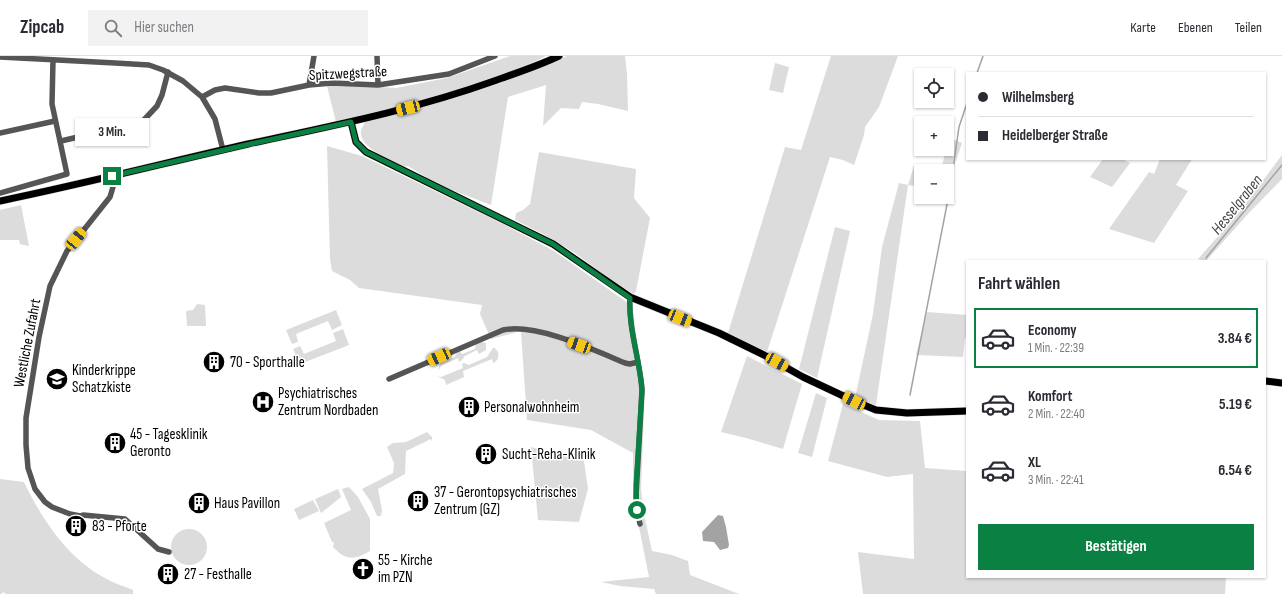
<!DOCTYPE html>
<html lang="de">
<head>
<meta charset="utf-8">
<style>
	:root { --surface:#fff; --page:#f2f2f3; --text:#2b2b33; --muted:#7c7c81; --line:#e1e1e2; --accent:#0b8043 }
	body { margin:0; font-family:"Sofia Sans Condensed",sans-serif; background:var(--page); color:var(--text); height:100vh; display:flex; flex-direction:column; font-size:15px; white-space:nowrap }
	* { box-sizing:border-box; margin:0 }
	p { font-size:13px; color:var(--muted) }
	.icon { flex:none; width:22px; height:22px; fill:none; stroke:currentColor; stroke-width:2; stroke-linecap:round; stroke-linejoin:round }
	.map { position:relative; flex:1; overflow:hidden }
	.side { position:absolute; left:966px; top:204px; width:300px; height:318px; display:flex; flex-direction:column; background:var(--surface); border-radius:0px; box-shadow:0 1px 3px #0004 }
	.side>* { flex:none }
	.top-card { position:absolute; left:966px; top:16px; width:300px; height:88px; border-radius:0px; box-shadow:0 1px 3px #0004; display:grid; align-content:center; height:88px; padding:0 12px; background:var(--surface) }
	.controls { position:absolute; left:914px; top:12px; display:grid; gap:8px }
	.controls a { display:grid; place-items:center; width:40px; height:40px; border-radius:0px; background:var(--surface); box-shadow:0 1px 3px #0004; font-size:20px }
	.end { position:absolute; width:18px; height:18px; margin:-9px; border:5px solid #0b8043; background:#fff; box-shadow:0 0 0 2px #fff }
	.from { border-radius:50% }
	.bubble { position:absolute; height:28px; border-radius:0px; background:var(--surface); box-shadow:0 1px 3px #0004; font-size:13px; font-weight:700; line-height:28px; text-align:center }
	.car { position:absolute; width:12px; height:24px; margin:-12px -6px; border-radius:5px; box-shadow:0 0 3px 1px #0007; background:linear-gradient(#f5c518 24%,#345 0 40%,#f5c518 0 76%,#345 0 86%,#f5c518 0) }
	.top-card b { display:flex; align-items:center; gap:14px; height:38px; font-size:15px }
	.top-card b+b { border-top:1px solid var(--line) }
	.top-card i { width:10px; height:10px; background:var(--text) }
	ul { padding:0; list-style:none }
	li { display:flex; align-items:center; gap:12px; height:60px; margin:0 8px 6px; padding:0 4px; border:2px solid transparent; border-radius:0px }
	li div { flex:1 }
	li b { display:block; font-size:15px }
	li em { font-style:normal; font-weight:700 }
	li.on { border-color:var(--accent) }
	li>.icon { width:36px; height:36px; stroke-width:1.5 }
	h2 { padding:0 12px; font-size:18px; line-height:48px }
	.cta { display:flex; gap:8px; margin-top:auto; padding:8px 12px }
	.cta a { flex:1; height:46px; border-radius:0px; background:var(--accent); color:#fff; font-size:16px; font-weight:700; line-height:46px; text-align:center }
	header { display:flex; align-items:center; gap:24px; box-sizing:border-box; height:56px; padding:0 20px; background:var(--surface); border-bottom:1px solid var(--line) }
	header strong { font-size:19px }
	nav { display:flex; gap:22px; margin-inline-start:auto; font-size:14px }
	.search { width:280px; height:36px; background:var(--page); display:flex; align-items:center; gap:10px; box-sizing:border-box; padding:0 14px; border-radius:0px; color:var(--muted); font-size:15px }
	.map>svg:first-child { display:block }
	.green { fill:#dcdcdc }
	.water { fill:#a3a3a3 }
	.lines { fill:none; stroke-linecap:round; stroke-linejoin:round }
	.stream { stroke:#a3a3a3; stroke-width:1.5 }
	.major-casing { stroke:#dbdbdb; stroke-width:8 }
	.minor { stroke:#555; stroke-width:5.5 }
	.major { stroke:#000; stroke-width:7 }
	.route { stroke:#0b8043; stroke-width:5 }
	.labels { text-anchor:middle; stroke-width:3; stroke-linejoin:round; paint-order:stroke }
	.street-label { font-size:15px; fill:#000; stroke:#fff }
	.poi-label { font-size:15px; fill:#000; stroke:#fff; text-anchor:start }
	.water-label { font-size:16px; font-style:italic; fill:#444; stroke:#fff }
</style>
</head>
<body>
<header>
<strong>Zipcab</strong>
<div class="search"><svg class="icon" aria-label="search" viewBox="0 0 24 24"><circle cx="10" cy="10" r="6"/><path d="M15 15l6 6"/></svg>Hier suchen</div>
<nav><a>Karte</a><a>Ebenen</a><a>Teilen</a></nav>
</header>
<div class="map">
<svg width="1282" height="538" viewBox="0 0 1282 538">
	<rect width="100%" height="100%" fill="#fff"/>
	<path class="green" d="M510,0H546C483,33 404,49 336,66L327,30L351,29L396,32L447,22Z
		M567,0H625L627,18L628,55L598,48L582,46L579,53L561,52L543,70L546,29L508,41L491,149L439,129L408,110L404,111C392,105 358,91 361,75C361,72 364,69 365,66C434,49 502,30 567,0Z
		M831,0H898L879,51L865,71L864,79L854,109L843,104L830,101L767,296L728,277L785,91L801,94Z
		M775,7L789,11L783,37L769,34Z
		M948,81L962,87L948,129V137H947V115H921V131L908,129L876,349L855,342L873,258L882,191L899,127L908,129L914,110L941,114L946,93H947Z
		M327,90L362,100L497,165L554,195L628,247L629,260L634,257L635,272L645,331L641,433L644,458L652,495L672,499L688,505L690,519L739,538H656L654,533L620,530L601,526L649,521L637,461L633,453V397L591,374L527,364L521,275L491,283L480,258L482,249L359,232L350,224L332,215L330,203Z
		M539,96L636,113L634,142L650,162L636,235L634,238L612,225L575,197L543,178L515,164L516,157L523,154L530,148Z
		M1282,99V123L1246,160L1206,205L1198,203L1237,159Z
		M1103,103H1122L1130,107L1112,131L1090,121Z
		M1160,103H1192L1176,129L1188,135L1154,187L1109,173L1149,116L1154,118Z
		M21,149L29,190L20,188L19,184H0V154Z
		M835,171L850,175L817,322L799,313Z
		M197,248L205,249L206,270H187L186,255L193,254Z
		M336,254L342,269L332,274L328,265L296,278L298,286L292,288L286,274Z
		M927,256L967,259V282H965L963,301L916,299Z
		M343,273L349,289L300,308L293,293L300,290L304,298L336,285L333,277Z
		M481,286L486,287V294L479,298L477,294L465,300L462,304L459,306L458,302L441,310L438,315L440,307L455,301L457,296L460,295L462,298L475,293L476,288Z
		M493,292H495L498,296C499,301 498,305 493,307L492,303L463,315L464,321L446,329L445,324L437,320L441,321L463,312L462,308L464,307L469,309L487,301Z
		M747,300L802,328L783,393L746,382L721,376Z
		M816,337L827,342L812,401L798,397Z
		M843,348L879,364L920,365L925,412L967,415V521H1226L1225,538H863L858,496L914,503L913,418L887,421L828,405Z
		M427,376L432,381V386L431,383L406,395L405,418L378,433L382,454L381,460H377L371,446L362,433L393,417L394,407L387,391L393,387L406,386Z
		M531,391L584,405L588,433L579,466L538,464Z
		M0,423L24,426C42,464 69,504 107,523C115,528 124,530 133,534V538H6L3,536L2,538H0Z
		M349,431L358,441L370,463V495C355,504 346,505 333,491L334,486H332L324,467L351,454L342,433Z
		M338,433L341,441L321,457L315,443Z
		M313,444L319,455L299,464L294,453Z
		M171 491a18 18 0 1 1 36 0a18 18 0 1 1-36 0Z"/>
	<path class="water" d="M718,459L723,460L726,471L729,489L728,492L720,494L714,486L703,485L702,476Z"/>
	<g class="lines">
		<path class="stream" d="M977,17L983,0
			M951,127L959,71L967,47
			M1206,202L1282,109
			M910,339L949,138"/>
		<g class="major-casing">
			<path id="major" d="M351,66L356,86L366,96L553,188L630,241L719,277L764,299L803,321L854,345L876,354L907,357L967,355
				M0,145C83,128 165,107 248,88C331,70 413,54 494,25C516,17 538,10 559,0
				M1265,325L1282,327"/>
		</g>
		<path class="minor" d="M377,0L378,29
			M0,1L115,7L149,9L163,14L183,25L202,41L215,63L223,94
			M309,29L314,0
			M202,41L215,34L225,32L259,37H271L309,29L332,27L378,29L449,18L495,0
			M0,77L55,65
			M61,85L142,66L157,50L162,39L168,16
			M112,120L113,131L110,141L67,195L50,230L39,281L26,362V389L28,412L35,433L45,446L52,451L70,458L80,460L83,459L125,463L158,493L169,496
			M0,137L67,118L52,48L53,4
			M630,241C628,272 640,304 642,334L636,440L637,455L640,468
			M389,323L503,274C536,267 594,294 625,307L630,308L638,306"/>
		<use href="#major" class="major"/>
	</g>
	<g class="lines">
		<path class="route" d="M112,120L246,89L351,66L356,86L366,96L553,188L630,242C628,272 640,304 642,334L636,429L637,454"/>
	</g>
	<defs>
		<g id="building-disc" transform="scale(1.15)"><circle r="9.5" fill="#000" stroke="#fff"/><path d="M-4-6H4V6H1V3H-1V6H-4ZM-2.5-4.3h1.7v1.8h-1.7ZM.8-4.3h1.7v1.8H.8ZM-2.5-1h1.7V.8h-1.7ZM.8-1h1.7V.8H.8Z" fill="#fff"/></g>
		<g id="school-disc" transform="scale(1.15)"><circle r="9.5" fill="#000" stroke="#fff"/><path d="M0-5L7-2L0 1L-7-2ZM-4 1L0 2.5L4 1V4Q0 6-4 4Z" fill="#fff"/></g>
		<g id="hospital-disc" transform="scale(1.15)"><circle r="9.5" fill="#000" stroke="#fff"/><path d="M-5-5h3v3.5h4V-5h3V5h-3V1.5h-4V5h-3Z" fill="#fff"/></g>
		<g id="church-disc" transform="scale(1.15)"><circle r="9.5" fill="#000" stroke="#fff"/><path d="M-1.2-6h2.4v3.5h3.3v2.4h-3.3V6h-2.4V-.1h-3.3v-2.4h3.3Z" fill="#fff"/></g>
	</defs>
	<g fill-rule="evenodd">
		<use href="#building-disc" x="214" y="306"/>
		<use href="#school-disc" x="57" y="323"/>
		<use href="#hospital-disc" x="263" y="346"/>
		<use href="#building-disc" x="469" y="351"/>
		<use href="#building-disc" x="115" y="387"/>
		<use href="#building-disc" x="486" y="398"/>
		<use href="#building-disc" x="418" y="445"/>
		<use href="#building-disc" x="199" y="447"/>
		<use href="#building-disc" x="76" y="470"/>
		<use href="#church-disc" x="363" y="513"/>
		<use href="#building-disc" x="168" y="518"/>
	</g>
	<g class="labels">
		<g class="street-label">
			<text transform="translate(348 17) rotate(-3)" y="5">Spitzwegstraße</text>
			<text transform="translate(27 287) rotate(-79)" y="5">Westliche Zufahrt</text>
		</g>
		<g class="poi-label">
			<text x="230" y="311">70 - Sporthalle</text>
			<text x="72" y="319">Kinderkrippe<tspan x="72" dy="17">Schatzkiste</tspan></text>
			<text x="278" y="342">Psychiatrisches<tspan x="278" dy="17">Zentrum Nordbaden</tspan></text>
			<text x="484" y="356">Personalwohnheim</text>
			<text x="130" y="383">45 - Tagesklinik<tspan x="130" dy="17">Geronto</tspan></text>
			<text x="502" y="403">Sucht-Reha-Klinik</text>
			<text x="434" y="441">37 - Gerontopsychiatrisches<tspan x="434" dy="17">Zentrum (GZ)</tspan></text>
			<text x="214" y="452">Haus Pavillon</text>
			<text x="92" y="475">83 - Pforte</text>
			<text x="378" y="509">55 - Kirche<tspan x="378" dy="17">im PZN</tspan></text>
			<text x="184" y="523">27 - Festhalle</text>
		</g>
		<g class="water-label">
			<text transform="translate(1236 148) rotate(-51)" y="6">Hesselgraben</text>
		</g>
	</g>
</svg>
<div class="controls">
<a><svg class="icon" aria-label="locate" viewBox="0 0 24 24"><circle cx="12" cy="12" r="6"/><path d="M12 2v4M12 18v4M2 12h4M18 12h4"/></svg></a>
<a>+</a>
<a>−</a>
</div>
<i class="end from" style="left:637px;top:454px"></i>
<i class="end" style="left:112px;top:120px"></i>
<div class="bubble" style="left:75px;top:62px;width:74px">3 Min.</div>
<i class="car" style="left:408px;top:52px;rotate:256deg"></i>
<i class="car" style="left:76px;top:183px;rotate:39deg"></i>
<i class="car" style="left:680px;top:262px;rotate:112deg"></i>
<i class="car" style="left:579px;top:289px;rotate:290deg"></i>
<i class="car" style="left:439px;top:301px;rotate:246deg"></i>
<i class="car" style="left:777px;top:306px;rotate:119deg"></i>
<i class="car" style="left:854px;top:345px;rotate:296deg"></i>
<div class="top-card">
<b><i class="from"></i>Wilhelmsberg</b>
<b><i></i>Heidelberger Straße</b>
</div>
<section class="side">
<h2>Fahrt wählen</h2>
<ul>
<li class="on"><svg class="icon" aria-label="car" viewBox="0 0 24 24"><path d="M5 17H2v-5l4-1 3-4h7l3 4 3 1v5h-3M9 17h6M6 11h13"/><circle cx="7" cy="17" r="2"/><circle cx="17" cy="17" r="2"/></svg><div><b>Economy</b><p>1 Min. · 22:39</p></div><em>3.84 €</em></li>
<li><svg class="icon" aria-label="car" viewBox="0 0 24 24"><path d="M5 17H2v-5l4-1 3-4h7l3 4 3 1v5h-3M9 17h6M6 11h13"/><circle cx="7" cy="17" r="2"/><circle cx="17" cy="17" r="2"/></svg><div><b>Komfort</b><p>2 Min. · 22:40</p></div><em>5.19 €</em></li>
<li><svg class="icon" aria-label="car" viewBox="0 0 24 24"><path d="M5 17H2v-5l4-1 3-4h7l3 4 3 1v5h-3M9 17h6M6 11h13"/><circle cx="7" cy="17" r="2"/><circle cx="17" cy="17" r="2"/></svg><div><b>XL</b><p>3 Min. · 22:41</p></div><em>6.54 €</em></li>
</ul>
<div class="cta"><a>Bestätigen</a></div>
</section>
</div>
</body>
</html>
